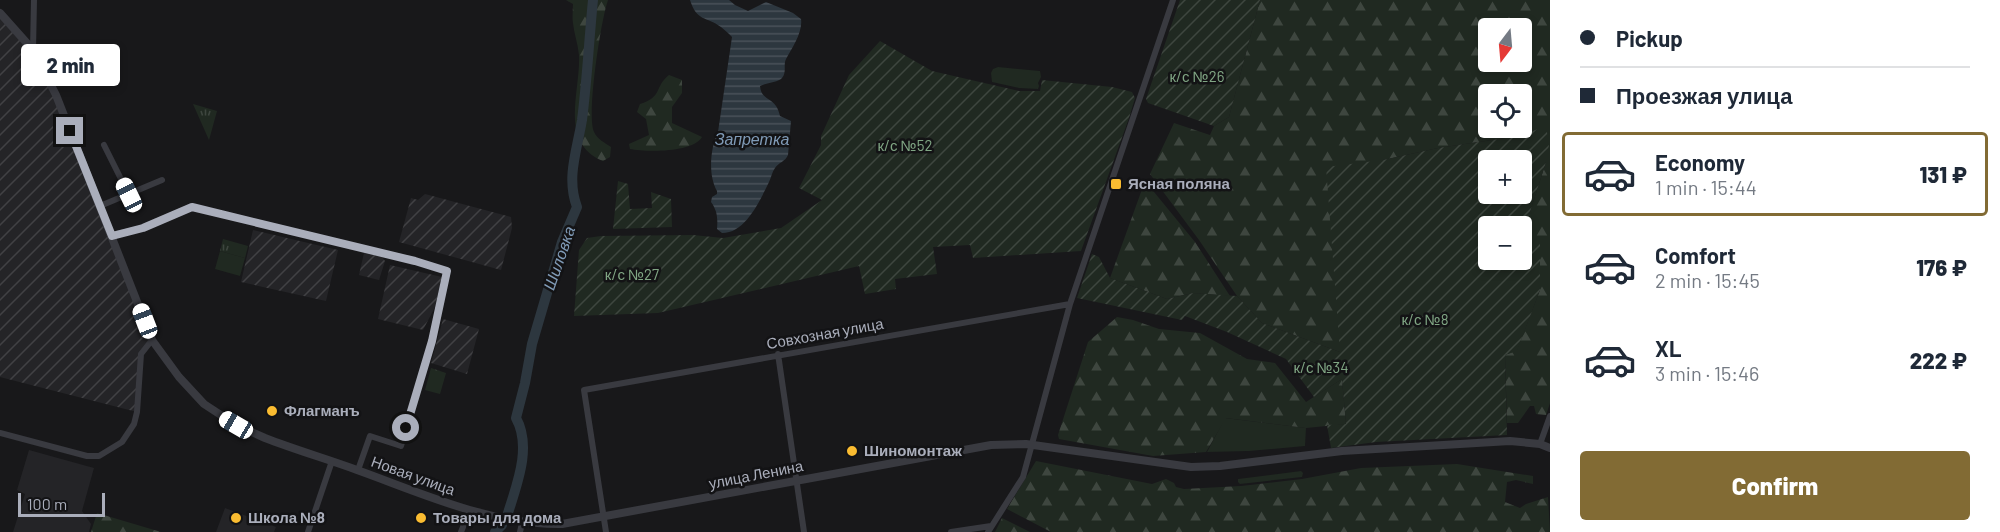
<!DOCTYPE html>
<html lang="en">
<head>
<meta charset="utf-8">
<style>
	:root { --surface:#fff; --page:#f6f6f7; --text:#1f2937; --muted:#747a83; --line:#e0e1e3; --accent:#826b34 }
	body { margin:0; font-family:Barlow,sans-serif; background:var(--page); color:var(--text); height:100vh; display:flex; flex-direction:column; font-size:22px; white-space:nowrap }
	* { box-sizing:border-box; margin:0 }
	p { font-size:20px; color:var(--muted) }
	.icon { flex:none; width:33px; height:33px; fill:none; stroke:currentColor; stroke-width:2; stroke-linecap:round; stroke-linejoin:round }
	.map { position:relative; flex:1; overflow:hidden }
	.side { display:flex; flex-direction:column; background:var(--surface); width:450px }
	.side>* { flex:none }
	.banner { display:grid; align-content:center; height:132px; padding:0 30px; background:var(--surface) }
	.needle { width:39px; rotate:196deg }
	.fabs { position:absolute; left:1478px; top:18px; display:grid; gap:12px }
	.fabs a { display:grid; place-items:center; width:54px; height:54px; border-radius:6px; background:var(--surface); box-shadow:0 3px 9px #0003; font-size:30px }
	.scale { position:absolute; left:18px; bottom:15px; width:87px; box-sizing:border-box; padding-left:6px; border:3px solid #aaaebb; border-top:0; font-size:16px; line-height:21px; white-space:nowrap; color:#aaaebb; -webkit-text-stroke:4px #131315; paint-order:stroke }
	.end { position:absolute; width:27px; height:27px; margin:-14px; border:8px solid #aaaebb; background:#111; box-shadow:0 0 0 3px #111 }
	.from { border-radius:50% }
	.bubble { position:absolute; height:42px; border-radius:6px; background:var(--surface); box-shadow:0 3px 9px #0003; font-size:20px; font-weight:800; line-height:42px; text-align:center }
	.car { position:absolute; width:18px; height:36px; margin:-18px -9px; border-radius:8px; box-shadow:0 0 4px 2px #0007; background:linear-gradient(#fff 24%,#345 0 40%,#fff 0 76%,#345 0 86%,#fff 0) }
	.banner b { display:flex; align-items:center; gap:21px; height:57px; font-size:22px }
	.banner b+b { border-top:2px solid var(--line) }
	.banner i { width:15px; height:15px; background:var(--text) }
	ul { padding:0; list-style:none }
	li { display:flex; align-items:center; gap:18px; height:84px; margin:0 12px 9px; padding:0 18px; border:3px solid transparent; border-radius:6px }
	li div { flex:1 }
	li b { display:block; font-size:22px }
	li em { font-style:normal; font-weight:800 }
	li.on { border-color:var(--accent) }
	li>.icon { width:54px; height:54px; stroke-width:1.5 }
	.primary-button { display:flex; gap:12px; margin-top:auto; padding:12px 30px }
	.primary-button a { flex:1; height:69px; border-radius:6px; background:var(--accent); color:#fff; font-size:24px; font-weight:800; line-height:69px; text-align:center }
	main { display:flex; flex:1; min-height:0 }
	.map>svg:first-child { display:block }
	.built { fill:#242427 }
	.industrial { fill:url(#industrial-furrows) }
	.grass { fill:#202921 }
	.forest { fill:url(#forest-firs); fill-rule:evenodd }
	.park { fill:url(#park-tufts) }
	.garden { fill:url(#garden-furrows); fill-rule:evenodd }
	.water { fill:url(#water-rules) }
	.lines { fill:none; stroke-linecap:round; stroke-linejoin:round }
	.river { stroke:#2d373f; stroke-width:10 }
	.minor { stroke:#393a40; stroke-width:6 }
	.tertiary { stroke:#393a40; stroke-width:8 }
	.route { stroke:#aaaebb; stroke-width:8 }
	.poi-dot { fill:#fabc31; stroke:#131315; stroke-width:2 }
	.labels { text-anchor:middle; stroke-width:5; stroke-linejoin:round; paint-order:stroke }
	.park-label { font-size:15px; fill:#80a684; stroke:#131315 }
	.poi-label { font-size:15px; font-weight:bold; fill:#aaaebb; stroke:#131315; text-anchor:start }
	.street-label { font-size:15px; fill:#aaaebb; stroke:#131315 }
	.water-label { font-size:16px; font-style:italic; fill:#809bb7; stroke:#131315 }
</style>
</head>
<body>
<main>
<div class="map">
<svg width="1550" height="532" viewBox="0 0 1550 532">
	<defs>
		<pattern id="industrial-furrows" width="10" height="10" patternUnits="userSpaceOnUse" patternTransform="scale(1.5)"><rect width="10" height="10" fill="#242427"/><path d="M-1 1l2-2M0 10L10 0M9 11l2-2" fill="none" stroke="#414144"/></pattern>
		<pattern id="forest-firs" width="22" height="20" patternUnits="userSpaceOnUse" patternTransform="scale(1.5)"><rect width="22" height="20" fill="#202921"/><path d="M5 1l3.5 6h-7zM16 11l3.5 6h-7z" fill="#3e463f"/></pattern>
		<pattern id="park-tufts" width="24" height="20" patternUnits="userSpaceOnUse" patternTransform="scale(1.5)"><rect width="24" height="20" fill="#202921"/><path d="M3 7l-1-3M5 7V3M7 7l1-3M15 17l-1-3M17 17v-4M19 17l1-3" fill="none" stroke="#3e463f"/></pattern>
		<pattern id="garden-furrows" width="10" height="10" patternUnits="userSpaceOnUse" patternTransform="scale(1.5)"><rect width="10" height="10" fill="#202921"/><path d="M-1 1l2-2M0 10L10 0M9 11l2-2" fill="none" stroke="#3e463f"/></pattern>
		<pattern id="water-rules" width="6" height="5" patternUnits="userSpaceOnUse" patternTransform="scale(1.5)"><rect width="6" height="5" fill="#2d373f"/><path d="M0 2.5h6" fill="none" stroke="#495159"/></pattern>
	</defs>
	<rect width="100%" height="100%" fill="#18181a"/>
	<path class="built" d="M29,450L94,468L82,511L91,524L89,532H13L25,494L17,490Z
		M225,508L276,527L274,532H216Z"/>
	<path class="industrial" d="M0,17L30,52L54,96L152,340L141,354L137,412L0,377Z
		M425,194L511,217L512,228L501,270L399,242L411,198L418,200Z
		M253,230L338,250L326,301L241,282Z
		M364,253L382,257L385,261L379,280L359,275Z
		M390,265L442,277L435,307L423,330L378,319Z
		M443,319L479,329L467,374L431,363Z"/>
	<path class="grass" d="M998,67L1040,71L1041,77L1038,83L1039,86L1038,89L1019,88L992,82L991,73L993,69Z
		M220,251L245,258L240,276L215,269Z
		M1225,418L1306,428L1305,446L1249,451L1207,452Z
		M1301,471L1303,473L1302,477L1240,484L1238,482V479Z"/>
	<path class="forest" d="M559,0H608C601,19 586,116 594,132C597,139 605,143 611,147L610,157L603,161C558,143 581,91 579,55C578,44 574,33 573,23C572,17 573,10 573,4L566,0Z
		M1260,0H1550V403L1546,415L1536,414L1534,406H1530L1518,423H1507L1505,355L1517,350L1540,290V242H1521V240L1546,162V127L1519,136L1438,148L1383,160L1340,352L1262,323L1237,296L1199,240L1150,174L1174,123L1210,135L1214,126L1229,117ZM1488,28H1521V62H1488ZM1488,94H1521V128H1488Z
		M669,75L682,80V93L672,107V123L702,137C692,153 647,152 630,149L629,144L649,135L646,119L637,112L640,104C663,97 654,87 669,75Z
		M1145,181L1195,242L1230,296L1193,293L1167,299L1110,278Z
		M1117,317L1133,320L1159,329L1200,333L1247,359L1275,363L1306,402L1342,379L1346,424L1306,428L1226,418L1206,452L1153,456L1059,439L1058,435L1088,342Z
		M1036,461L1152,484L1166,479L1174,483L1176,487L1184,489L1241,486L1302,479L1361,468L1457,464L1533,476V484L1516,480L1507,482L1505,502L1520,508L1526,504L1548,497L1550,532H1051L1007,509Z
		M97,513L161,532H91Z
		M1002,518L1030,532H995Z"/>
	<path class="park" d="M193,104L217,111L209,140Z
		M223,239L248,246L245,258L220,251Z
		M431,368L446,373L440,394L425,390Z"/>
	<path class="garden" d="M1180,0H1260L1229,117L1214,126L1148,103L1146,99Z
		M880,41L932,71L1019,91H1040L1042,80L1112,87L1132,92L1135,98L1129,118L1081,251L973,258L970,245L933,247L937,274L895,279L896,289L865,294L859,266L658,313L574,316L579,250L587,238L601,236L693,235L723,238L781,228L822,200L799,188L821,145V136L849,75Z
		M1546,126L1549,145L1546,162L1521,240V226H1488V260H1521V242H1540V290L1517,351L1505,355L1507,435L1376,442L1331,448L1327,425L1346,424L1342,379L1314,397L1286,359L1227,332L1185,316L1182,320L1077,298L1092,254L1099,257L1110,278L1167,299L1193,293L1237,296L1262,323L1340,352L1326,167L1383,160L1438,148L1519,136ZM1521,160V194H1488V160Z
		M618,181L628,184L630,209L652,208L651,192L671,199L672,227L613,229Z"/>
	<path class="water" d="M690,0H729L735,5L748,11L766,2L793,13L801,19C803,32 792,48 786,59C783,65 787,72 782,78C779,82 766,83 760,86C761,99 770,97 776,106C778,109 779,112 780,116L791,121L788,155C785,162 779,162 775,168C772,172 771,178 769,182C760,200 746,233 722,233L717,229C718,218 717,210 711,202L712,197L717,194V191C708,175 710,149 718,132L732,37C729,34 725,30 721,27C706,16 697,22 690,0Z"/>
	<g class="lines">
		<path class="river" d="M508,513C517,484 532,447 516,418L525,383L532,344L562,242L577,207C566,178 577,150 582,120C587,81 589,40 593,0
			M495,532L502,525"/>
		<path class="minor" d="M33,50L34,0
			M104,145L129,195
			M100,206L162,180
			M112,235L143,228L192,207L415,261L447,271L432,341L401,446L370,436L358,470
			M778,354L804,532
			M0,433L87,456H99L122,442L134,424L137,412L141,354L152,340
			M1540,444L1550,416
			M308,532L332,461
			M461,532L470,510
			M520,532L522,523
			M606,532L584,390L1070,304
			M951,532L991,526
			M988,532L1023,477L1070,304L1173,0"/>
		<path class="tertiary" d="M0,13L33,50L56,95L152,340L179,377L204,404L236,425L265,438C296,450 327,459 357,470C424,494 490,525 562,524L991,445L1026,444L1191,467L1220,466L1342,451L1460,444L1510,441L1540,444L1550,448"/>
	</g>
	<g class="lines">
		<path class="route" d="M70,131L112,236L143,228L192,207L415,261L447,271L432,341L406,428"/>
	</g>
	<g class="poi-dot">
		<rect x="1110" y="178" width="12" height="12" rx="3"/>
		<circle cx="272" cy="411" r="6"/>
		<circle cx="852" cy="451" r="6"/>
		<circle cx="236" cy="518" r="6"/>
		<circle cx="421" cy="518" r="6"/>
	</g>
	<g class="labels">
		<g class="park-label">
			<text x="1197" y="82">к/с №26</text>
			<text x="905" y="151">к/с №52</text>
			<text x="632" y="280">к/с №27</text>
			<text x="1425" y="325">к/с №8</text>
			<text x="1321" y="373">к/с №34</text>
		</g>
		<g class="poi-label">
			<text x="1128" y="189">Ясная поляна</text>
			<text x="284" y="416">Флагманъ</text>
			<text x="864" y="456">Шиномонтаж</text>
			<text x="248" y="523">Школа №8</text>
			<text x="433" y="523">Товары для дома</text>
		</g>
		<g class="street-label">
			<text transform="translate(825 334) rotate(-10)" y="5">Совхозная улица</text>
			<text transform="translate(756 475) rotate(-11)" y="5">улица Ленина</text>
			<text transform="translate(413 476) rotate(20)" y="5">Новая улица</text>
		</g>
		<g class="water-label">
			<text x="752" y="145">Запретка</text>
			<text transform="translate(559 258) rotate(-71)" y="6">Шиловка</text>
		</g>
	</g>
</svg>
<div class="fabs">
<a><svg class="needle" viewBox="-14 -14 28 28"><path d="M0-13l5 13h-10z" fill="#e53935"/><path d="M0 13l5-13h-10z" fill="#747a83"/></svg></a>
<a><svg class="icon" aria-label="locate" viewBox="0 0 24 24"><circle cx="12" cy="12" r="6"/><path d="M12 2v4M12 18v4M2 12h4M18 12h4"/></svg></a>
<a>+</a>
<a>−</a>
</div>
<div class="scale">100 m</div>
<i class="end from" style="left:406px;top:428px"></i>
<i class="end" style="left:70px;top:131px"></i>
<div class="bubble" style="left:21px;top:44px;width:99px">2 min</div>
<i class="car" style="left:129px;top:195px;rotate:334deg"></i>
<i class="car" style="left:145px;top:321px;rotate:339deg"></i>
<i class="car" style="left:236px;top:425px;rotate:300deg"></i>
</div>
<section class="side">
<div class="banner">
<b><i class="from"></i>Pickup</b>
<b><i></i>Проезжая улица</b>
</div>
<ul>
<li class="on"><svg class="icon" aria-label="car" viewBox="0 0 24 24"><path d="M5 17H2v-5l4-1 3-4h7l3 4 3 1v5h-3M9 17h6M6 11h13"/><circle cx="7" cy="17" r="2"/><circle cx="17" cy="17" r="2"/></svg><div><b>Economy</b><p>1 min · 15:44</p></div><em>131 ₽</em></li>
<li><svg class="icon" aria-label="car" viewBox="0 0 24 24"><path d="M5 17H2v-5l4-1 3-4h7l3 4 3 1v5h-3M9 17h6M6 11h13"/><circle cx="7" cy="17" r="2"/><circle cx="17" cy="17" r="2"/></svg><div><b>Comfort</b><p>2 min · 15:45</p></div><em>176 ₽</em></li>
<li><svg class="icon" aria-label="car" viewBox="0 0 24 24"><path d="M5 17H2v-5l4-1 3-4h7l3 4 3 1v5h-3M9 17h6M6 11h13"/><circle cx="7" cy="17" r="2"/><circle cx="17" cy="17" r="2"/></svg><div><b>XL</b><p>3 min · 15:46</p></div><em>222 ₽</em></li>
</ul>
<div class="primary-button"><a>Confirm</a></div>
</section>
</main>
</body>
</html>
